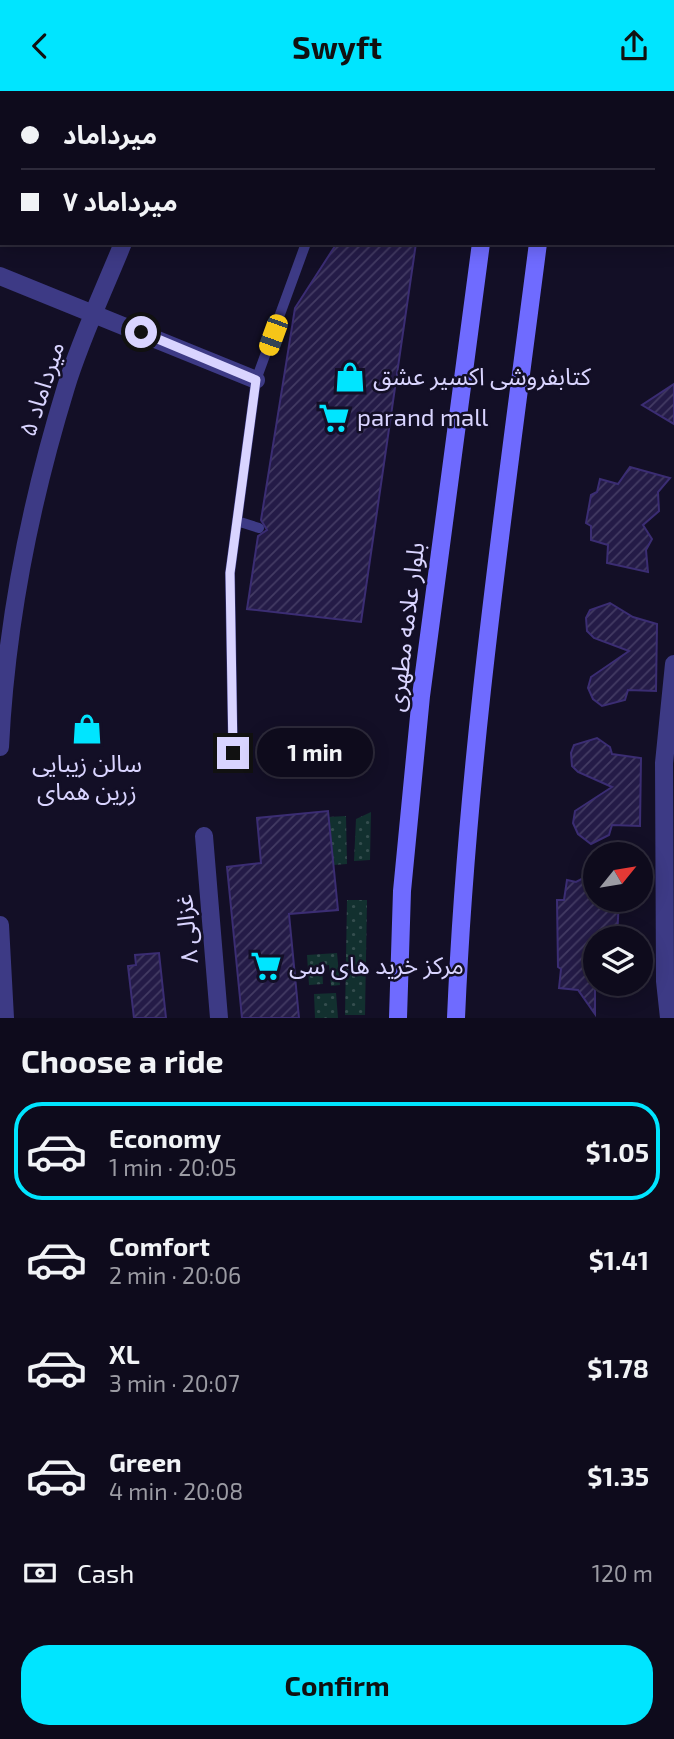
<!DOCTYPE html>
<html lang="en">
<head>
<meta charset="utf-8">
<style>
	:root { --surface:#0e0b1c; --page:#171425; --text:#f1f3f6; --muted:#9b9ba3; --line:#2e2b3b; --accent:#00e5ff }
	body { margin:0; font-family:"Exo 2","Noto Sans Arabic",sans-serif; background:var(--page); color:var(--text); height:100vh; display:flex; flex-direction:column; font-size:26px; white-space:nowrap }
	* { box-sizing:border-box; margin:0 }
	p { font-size:23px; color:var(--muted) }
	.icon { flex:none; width:38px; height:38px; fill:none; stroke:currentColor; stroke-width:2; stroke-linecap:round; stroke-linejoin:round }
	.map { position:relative; height:927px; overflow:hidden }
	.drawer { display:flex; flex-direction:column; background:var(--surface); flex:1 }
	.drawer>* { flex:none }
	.top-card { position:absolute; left:0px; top:0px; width:676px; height:154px; box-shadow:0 4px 18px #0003,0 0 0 2px var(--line); display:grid; align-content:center; height:154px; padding:0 21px; background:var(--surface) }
	.needle { width:46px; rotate:60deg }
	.controls { position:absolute; left:583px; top:751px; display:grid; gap:14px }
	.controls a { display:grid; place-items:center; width:70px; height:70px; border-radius:50%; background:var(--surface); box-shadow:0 4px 18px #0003,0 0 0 2px var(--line); font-size:35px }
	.end { position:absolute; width:32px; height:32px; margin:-16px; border:9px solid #d9d4ff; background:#111; box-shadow:0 0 0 4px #111 }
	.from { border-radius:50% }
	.bubble { position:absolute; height:49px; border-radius:24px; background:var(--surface); box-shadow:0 4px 18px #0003,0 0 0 2px var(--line); font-size:23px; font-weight:700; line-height:49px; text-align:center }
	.car { position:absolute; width:21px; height:42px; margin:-21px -10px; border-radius:9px; box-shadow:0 0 5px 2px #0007; background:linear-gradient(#f5c518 24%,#345 0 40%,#f5c518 0 76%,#345 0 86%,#f5c518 0) }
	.top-card b { display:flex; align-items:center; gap:24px; height:66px; font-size:26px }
	.top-card b+b { border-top:2px solid var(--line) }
	.top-card i { width:18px; height:18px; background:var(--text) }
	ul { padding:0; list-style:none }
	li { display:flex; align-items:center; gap:21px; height:98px; margin:0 14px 10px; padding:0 7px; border:4px solid transparent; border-radius:28px }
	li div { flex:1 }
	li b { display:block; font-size:26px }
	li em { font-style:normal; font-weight:700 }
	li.selected { border-color:var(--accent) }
	li>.icon { width:63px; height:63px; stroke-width:1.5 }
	h2 { padding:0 21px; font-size:32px; line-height:84px }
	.pay { display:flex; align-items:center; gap:18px; height:77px; padding:0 21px; font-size:26px }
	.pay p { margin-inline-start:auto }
	.cta { display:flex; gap:14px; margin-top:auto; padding:14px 21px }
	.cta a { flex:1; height:80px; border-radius:28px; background:var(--accent); color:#111; font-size:28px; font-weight:700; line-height:80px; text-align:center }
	header { display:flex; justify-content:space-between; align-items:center; height:91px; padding:0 21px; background:var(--accent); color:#111; font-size:32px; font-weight:700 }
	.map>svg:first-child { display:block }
	.grass { fill:url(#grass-dots) }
	.building { fill:url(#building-hatch); stroke:#3b2d73; stroke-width:2 }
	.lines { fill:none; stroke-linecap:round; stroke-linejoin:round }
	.service { stroke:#3d3a85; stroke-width:10 }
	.minor { stroke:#3d3a85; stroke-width:18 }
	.secondary { stroke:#6f6bff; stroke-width:18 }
	.route { stroke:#d9d4ff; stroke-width:9 }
	.labels { text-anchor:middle; stroke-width:5; stroke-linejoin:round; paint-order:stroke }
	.poi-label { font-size:24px; fill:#d9d4ff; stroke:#130f26; text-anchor:start }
	.street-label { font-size:24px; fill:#d9d4ff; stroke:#130f26 }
</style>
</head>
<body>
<header><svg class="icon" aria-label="back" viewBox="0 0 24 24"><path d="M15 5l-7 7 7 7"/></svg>Swyft<svg class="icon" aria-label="share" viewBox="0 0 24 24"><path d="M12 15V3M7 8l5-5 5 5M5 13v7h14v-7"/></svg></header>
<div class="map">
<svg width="674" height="927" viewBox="0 0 674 927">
	<defs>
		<pattern id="grass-dots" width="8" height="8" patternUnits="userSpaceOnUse" patternTransform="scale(1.75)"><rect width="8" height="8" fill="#12302f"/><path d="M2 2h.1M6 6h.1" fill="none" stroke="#344d4e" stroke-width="1.8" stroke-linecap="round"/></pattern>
		<pattern id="building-hatch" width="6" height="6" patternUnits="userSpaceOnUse" patternTransform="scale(1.75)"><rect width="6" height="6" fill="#241b47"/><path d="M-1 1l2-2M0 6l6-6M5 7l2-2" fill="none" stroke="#433b63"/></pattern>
	</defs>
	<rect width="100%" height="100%" fill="#130f26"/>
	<path class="grass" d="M371,721L370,769L354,770L356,728Z
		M346,725L347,773L333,774L328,726Z
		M347,809H367L365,924H345Z
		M337,862L340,894L331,895L329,874L322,875L323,893L309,894L307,864Z
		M336,902L338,927H315L314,903Z"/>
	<path class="building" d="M337,152H416L361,531L247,518L258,445L267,439L261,429L295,217Z
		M674,293V333L642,314Z
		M630,376L670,387L658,401L659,420L643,434L652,448L646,459L648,481L607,472L608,454L591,449V435L586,432L591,404L597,401L600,388L618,393Z
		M610,512L633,526L657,533L656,600L628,599L625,609L602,615L593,608L588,597L591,586L629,560L594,547L587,540L586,527L590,519Z
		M597,647L610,656L612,663L641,667L640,735L612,734L609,744L591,753L578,743L573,732L575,720L612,696L578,681L572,675L571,662L574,654Z
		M328,720L338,819L289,823L299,927H242L227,776L261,772L257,727Z
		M595,781V808H619L617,847H595V923L578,899L559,897L561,878L558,876L557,809H564L567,789L576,791Z
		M159,862L166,927H134L128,875L136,874L135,864Z"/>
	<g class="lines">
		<path class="service" d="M436,2L440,0
			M237,430L259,437
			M233,662L230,482L256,289L306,152"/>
		<path class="minor" d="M204,2L205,0
			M0,185L256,289
			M0,656C6,533 30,413 66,296C81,247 104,199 123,152
			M204,745L219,927
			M0,834L5,927
			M669,927L665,890L664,672L674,573"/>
		<path class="secondary" d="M498,2L499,0
			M555,2V0
			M398,927L402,800L421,605L481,152
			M456,927C467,667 505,410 538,152"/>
	</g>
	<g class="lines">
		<path class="route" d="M141,241L256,289L230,482L233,662"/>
	</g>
	<defs>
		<g id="shop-bare" transform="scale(2.415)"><path d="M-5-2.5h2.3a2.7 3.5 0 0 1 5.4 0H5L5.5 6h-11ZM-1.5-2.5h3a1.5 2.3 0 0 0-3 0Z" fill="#00e5ff" stroke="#130f26" stroke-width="2.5" paint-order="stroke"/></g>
		<g id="supermarket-bare" transform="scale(2.415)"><path d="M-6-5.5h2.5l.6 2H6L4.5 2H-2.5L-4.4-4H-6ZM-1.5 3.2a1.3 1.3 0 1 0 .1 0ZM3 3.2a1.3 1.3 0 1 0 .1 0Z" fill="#00e5ff" stroke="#130f26" stroke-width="2.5" paint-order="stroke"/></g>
	</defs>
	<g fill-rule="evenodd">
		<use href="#shop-bare" x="350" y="286"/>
		<use href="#supermarket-bare" x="334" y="327"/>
		<use href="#shop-bare" x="87" y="638"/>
		<use href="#supermarket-bare" x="266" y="875"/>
	</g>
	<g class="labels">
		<g class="poi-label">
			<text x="373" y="294">کتابفروشی اکسیر عشق</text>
			<text x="357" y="335">parand mall</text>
			<text x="87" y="681" text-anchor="middle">سالن زیبایی<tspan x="87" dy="28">زرین همای</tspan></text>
			<text x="289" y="883">مرکز خرید های سی</text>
		</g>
		<g class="street-label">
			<text transform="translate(42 298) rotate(-72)" y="8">میرداماد ۵</text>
			<text transform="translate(406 536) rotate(-83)" y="8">بلوار علامه مطهری</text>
			<text transform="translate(187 838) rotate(-95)" y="8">غزالی ۸</text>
		</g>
	</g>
</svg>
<div class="controls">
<a><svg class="needle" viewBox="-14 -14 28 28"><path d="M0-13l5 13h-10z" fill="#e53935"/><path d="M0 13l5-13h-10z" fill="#9b9ba3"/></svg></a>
<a><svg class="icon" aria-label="layers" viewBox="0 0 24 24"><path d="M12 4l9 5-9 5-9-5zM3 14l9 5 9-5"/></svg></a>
</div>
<i class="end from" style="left:141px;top:241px"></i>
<i class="end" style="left:233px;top:662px"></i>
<div class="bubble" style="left:257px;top:637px;width:116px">1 min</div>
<i class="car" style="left:273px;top:244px;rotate:200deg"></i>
<div class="top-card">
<b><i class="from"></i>میرداماد</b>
<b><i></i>میرداماد ۷</b>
</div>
</div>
<section class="drawer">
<h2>Choose a ride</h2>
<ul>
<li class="selected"><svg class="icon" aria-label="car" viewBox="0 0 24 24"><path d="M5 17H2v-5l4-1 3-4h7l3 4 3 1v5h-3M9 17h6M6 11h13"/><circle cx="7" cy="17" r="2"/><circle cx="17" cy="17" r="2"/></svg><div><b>Economy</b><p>1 min · 20:05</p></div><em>$1.05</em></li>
<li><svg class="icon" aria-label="car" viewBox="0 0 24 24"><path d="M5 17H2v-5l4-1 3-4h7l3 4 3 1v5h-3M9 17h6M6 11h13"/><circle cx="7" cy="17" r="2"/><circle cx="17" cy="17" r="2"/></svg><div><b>Comfort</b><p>2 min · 20:06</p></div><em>$1.41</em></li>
<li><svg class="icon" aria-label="car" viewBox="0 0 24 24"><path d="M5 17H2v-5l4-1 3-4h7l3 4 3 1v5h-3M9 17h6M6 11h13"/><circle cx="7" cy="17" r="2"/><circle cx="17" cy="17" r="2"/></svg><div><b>XL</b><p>3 min · 20:07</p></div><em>$1.78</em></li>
<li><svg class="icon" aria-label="car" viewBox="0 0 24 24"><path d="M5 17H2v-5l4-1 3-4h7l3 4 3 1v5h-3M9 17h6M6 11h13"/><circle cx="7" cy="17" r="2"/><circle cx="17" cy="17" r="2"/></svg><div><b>Green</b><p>4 min · 20:08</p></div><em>$1.35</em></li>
</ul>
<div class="pay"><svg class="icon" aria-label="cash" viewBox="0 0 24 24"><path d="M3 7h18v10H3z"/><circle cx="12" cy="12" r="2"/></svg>Cash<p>120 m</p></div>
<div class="cta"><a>Confirm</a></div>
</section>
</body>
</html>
